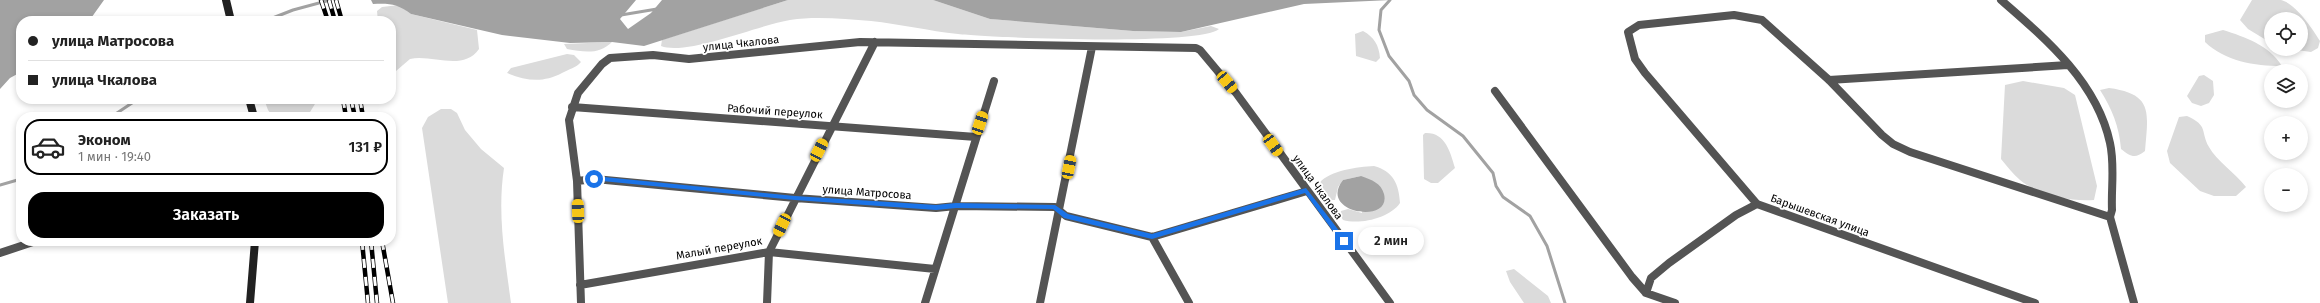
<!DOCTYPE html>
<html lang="ru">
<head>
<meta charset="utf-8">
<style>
	:root { --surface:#fff; --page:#f6f6f6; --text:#222; --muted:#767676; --line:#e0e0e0; --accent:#000 }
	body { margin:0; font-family:"Fira Sans",sans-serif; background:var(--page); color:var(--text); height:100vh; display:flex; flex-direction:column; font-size:15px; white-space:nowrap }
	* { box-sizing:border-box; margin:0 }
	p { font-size:13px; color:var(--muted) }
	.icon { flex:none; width:22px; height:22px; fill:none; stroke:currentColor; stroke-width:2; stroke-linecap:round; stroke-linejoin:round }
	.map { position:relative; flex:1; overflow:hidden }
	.side { position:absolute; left:16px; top:112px; width:380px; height:134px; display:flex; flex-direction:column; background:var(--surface); border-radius:16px; box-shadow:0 2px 6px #0003 }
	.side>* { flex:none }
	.top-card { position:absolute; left:16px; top:16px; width:380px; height:88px; border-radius:16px; box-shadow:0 2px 6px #0003; display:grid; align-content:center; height:88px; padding:0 12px; background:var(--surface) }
	.fabs { position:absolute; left:2264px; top:12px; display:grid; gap:8px }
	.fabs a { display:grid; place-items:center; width:44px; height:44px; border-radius:50%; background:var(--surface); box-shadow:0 2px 6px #0003; font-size:20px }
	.end { position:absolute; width:18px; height:18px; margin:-9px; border:5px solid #1a73e8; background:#fff; box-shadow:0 0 0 2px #fff }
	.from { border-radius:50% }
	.bubble { position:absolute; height:28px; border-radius:14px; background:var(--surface); box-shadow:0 2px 6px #0003; font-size:13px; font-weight:600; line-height:28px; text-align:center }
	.car { position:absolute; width:12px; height:24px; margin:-12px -6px; border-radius:5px; box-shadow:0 0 3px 1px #0007; background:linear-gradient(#f5c518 24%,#345 0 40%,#f5c518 0 76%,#345 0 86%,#f5c518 0) }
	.top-card b { display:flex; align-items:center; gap:14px; height:38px; font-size:15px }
	.top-card b+b { border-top:1px solid var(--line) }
	.top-card i { width:10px; height:10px; background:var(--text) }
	ul { padding:7px 0 0; list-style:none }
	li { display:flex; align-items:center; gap:12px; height:56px; margin:0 8px 6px; padding:0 4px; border:2px solid transparent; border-radius:16px }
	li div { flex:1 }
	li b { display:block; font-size:15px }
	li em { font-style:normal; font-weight:600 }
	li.on { border-color:var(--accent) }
	li>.icon { width:36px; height:36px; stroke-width:1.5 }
	.cta { display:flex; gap:8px; margin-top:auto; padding:8px 12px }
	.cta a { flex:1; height:46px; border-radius:16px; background:var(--accent); color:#fff; font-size:16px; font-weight:600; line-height:46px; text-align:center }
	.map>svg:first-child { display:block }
	.green { fill:#dbdbdb }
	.water { fill:#a2a2a2 }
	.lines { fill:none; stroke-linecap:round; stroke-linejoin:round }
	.stream { stroke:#a2a2a2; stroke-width:3 }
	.street { stroke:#545454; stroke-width:8 }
	.secondary { stroke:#212121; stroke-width:8 }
	.rail-casing { stroke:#000; stroke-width:4.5 }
	.rail { stroke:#fff; stroke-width:3; stroke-dasharray:9; stroke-linecap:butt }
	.route { fill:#1a73e8 }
	.labels { text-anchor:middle; stroke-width:3.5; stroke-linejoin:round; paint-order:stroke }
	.street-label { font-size:11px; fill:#000; stroke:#fff }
</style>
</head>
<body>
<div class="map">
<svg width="2320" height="303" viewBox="0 0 2320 303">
	<rect width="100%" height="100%" fill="#fff"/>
	<path class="green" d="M788,0H933L990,19L1133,31L1181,32L1211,26L1219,29C1199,46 994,38 958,34C929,31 900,24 871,21C845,19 816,16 790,20C758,25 687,56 661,46L662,40Z
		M2252,0C2261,0 2272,0 2281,0C2295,3 2313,29 2320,41L2318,48L2311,52L2290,49H2301V19H2271V43L2248,29L2240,20Z
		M399,5L411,14L477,30L479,49C463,72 432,54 410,59L396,71L391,72V21H378L377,11L382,7Z
		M2223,30C2245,37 2269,45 2282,66C2254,66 2225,61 2205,42V35Z
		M1363,31C1374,37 1379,45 1380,58L1376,62L1356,56L1355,34Z
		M612,42C599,55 584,52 567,49L564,44Z
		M567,54L574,55L581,62C576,68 569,69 562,73C543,83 527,81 507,73L511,68Z
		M2204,75L2213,81L2214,95L2209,103L2201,106L2192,103L2187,96L2199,76Z
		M2023,81L2064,88L2075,95L2097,186L2094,200C2071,202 2038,195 2020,180C2013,174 2007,166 2001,159L2005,85Z
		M2109,88C2154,94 2148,113 2145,151C2135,159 2131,157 2121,149C2119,126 2112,109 2100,90Z
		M264,99H318L307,117H273L268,110Z
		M441,109H451L457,113L465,130L481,149L504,168C497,214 505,258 511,303H448L422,128L428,117Z
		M2187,116C2209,126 2200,131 2209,147C2216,160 2236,174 2246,187L2236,196H2214L2200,191L2170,163L2167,151L2179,117Z
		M1425,133C1445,132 1450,151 1455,168L1438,183H1431L1424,179L1423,135Z
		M1374,166C1393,171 1399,184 1400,203C1390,218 1360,225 1343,220L1340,215L1341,211L1348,209L1362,213L1361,176L1343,180L1338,187L1335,200H1322L1319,196V183C1331,170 1357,167 1374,166Z
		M1514,269L1548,296L1551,303H1524L1510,282L1506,271Z"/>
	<path class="water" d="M0,0H104L89,21H21V72L10,78L0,89Z
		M371,0H636L620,19L628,29L651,13L662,0H788L644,46L612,42L570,43L502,35L411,14C398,4 389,3 373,4Z
		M933,0H1391L1304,4L1181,32L1133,31L990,19Z
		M1361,176C1372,180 1381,183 1384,194C1392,225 1317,213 1343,180Z"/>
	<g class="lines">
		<path class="stream" d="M1390,0L1381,10L1379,30L1389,56L1409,81L1414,95L1427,110L1463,136L1493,173L1496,186L1503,197L1530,216L1547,246L1565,303
			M621,15L657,9
			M265,21L293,10L330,0
			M111,117L138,99
			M0,185L21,179"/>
		<path class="street" d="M2001,0C2046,39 2097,82 2110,143C2115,165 2111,188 2112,210L2110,217L2134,303
			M1829,80L2068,65
			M1495,91L1632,277L1646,293L1675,303
			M572,107L976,137
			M577,181L595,179L795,198L936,208L956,206L1055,207L1066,216L1152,237
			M1152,237L1307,191
			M1152,237L1189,303
			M0,253L36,241
			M580,285L769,252L935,269
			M1646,293L1651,278L1669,263L1736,215L1757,204
			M581,303L577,181L569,120L578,93L602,64L610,58L653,55L689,59L860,42L1196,48L1200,50L1236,93L1390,303
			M767,303L769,252L875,42
			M925,303L994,81
			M1040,303L1092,47
			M2035,303L1757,204L1645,73L1635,59L1628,32L1639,25L1734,15L1762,20L1829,80L1882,135L1893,144L1910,152L2110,217"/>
		<path class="secondary" d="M226,0L231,21
			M249,99L254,117
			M250,303L255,241"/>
		<g class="rail-casing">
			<path id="rail" d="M321,0L328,21
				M329,0L335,21
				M336,0L342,21
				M343,99L346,117
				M351,99L355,117
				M360,99L363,117
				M362,241L368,303
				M371,241L377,303
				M382,241L393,303"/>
		</g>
		<use href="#rail" class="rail"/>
	</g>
	<path class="route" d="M594,176L795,196L936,205L956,203L1055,205L1068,214L1152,234L1306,188L1347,241L1341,242L1305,193L1152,239L1064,218L1053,209L956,208L936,210L795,200L592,180V177Z"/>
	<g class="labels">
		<g class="street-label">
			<text transform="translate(741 43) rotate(-6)" y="4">улица Чкалова</text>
			<text transform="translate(775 111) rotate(4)" y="4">Рабочий переулок</text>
			<text transform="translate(1318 187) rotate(54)" y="4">улица Чкалова</text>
			<text transform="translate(867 192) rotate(4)" y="4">улица Матросова</text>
			<text transform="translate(1820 215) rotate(20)" y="4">Барышевская улица</text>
			<text transform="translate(719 248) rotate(-10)" y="4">Малый переулок</text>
		</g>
	</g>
</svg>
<div class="fabs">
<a><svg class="icon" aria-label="locate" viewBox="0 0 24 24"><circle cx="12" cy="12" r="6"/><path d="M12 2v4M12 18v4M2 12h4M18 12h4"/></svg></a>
<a><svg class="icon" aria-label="layers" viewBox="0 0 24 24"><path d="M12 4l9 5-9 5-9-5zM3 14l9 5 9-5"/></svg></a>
<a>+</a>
<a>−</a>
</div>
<i class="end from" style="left:594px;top:179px"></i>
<i class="end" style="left:1344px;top:241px"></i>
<div class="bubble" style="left:1358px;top:227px;width:66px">2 мин</div>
<i class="car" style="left:1227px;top:82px;rotate:140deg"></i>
<i class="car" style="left:980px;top:123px;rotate:18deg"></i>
<i class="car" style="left:1273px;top:145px;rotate:144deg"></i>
<i class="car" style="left:819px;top:150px;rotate:27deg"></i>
<i class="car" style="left:1069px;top:167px;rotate:11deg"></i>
<i class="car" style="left:578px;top:211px;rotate:358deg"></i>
<i class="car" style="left:782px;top:225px;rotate:206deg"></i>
<div class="top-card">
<b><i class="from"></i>улица Матросова</b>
<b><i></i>улица Чкалова</b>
</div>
<section class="side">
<ul>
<li class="on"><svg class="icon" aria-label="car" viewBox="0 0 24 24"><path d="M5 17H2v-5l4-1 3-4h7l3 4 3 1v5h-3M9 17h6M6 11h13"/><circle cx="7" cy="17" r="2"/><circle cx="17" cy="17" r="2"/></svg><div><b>Эконом</b><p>1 мин · 19:40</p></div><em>131 ₽</em></li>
</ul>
<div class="cta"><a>Заказать</a></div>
</section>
</div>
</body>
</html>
